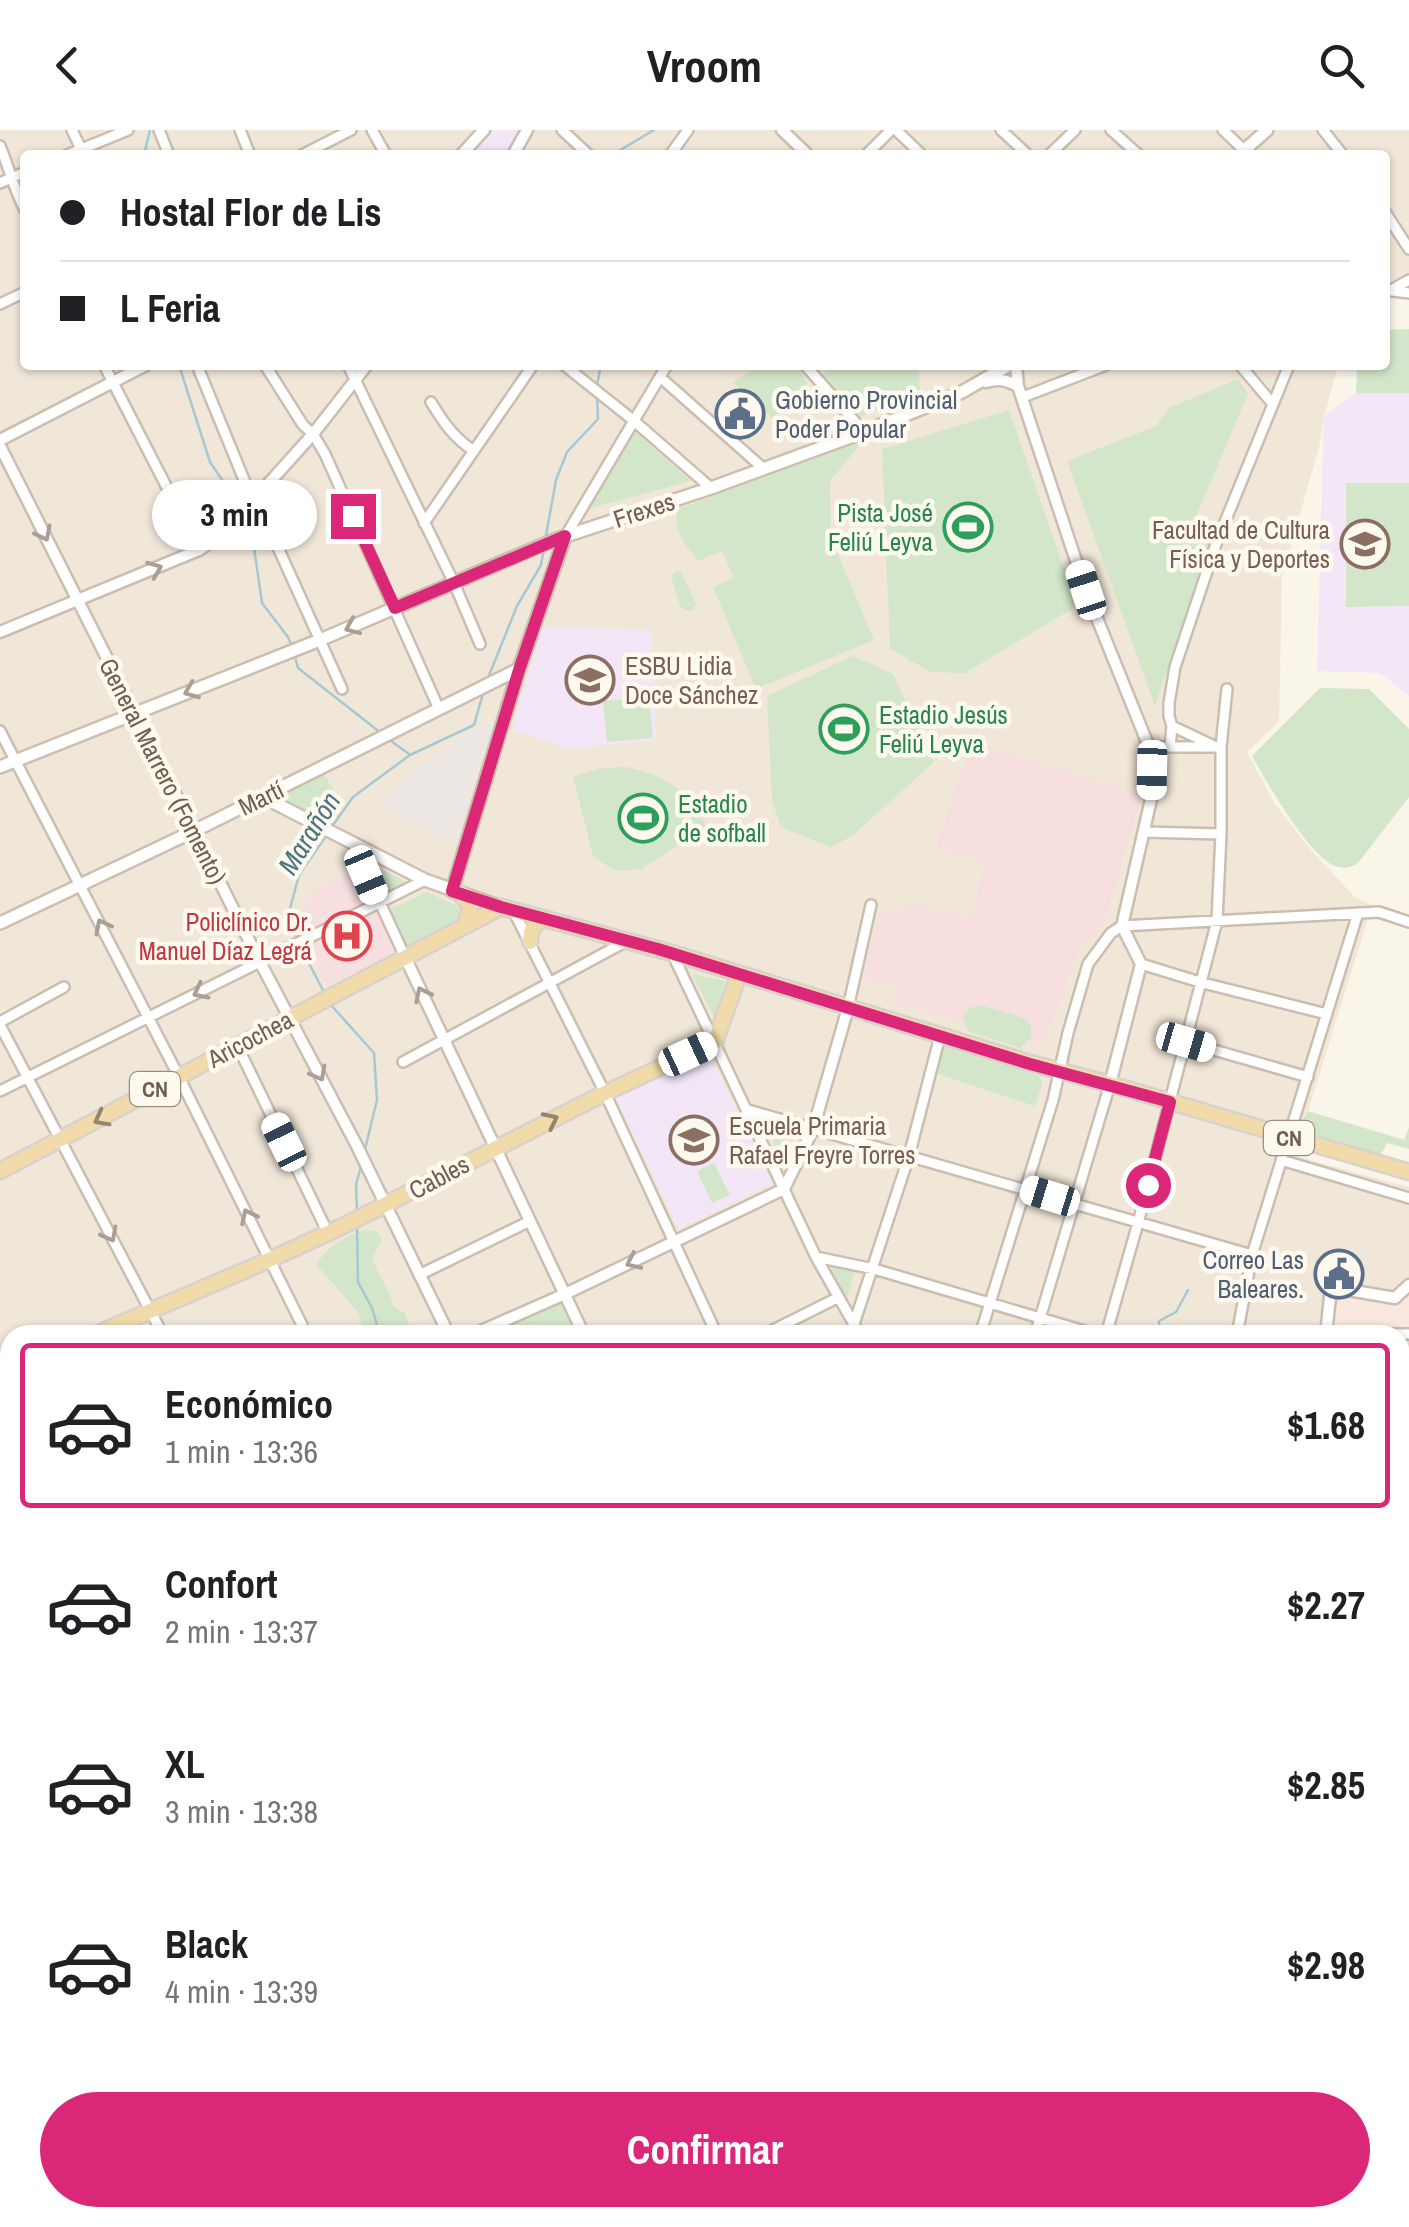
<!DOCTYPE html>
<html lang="es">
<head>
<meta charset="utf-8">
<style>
	:root { --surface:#fff; --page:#f2f2f2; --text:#202124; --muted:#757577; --line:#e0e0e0; --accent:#db2777 }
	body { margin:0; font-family:"Archivo Narrow",sans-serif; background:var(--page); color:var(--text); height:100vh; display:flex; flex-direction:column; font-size:38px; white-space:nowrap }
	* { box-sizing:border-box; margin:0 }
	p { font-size:32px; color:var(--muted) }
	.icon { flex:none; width:55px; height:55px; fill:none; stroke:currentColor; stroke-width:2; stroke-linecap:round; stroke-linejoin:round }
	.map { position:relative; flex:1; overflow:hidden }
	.side { position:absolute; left:0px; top:1195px; width:1410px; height:902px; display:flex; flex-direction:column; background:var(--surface); border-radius:30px 30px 0 0; box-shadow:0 2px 8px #0004 }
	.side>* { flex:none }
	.hud { position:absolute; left:20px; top:20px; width:1370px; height:220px; border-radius:10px; box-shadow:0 2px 8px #0004; display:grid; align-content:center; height:220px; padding:0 40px; background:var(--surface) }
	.end { position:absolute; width:45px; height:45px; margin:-22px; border:12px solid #db2777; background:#fff; box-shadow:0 0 0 5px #fff }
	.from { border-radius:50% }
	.bubble { position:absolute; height:70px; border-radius:35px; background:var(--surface); box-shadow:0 2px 8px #0004; font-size:32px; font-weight:800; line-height:70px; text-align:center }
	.car { position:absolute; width:30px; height:60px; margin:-30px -15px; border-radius:12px; box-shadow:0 0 8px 2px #0007; background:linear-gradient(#fff 24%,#345 0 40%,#fff 0 76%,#345 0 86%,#fff 0) }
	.hud b { display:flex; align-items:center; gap:35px; height:95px; font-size:38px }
	.hud b+b { border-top:2px solid var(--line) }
	.hud i { width:25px; height:25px; background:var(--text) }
	ul { padding:18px 0 0; list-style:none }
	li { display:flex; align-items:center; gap:30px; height:165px; margin:0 20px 15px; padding:0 20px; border:5px solid transparent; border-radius:10px }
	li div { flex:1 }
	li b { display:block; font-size:38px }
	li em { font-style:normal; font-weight:800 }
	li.selected { border-color:var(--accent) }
	li>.icon { width:90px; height:90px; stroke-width:1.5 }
	.primary-button { display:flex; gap:20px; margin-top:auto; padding:20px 40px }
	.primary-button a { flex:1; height:115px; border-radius:60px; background:var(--accent); color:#fff; font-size:40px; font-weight:800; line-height:115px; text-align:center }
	header { display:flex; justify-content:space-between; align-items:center; height:130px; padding:0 40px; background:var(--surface); font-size:45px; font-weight:800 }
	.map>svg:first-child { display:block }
	.residential { fill:#f1e7d9; fill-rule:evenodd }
	.commercial { fill:#f9e8df }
	.industrial { fill:#ece7e2 }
	.education { fill:#f2e6f7 }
	.medical { fill:#f7dedf }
	.green { fill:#d3e6c9 }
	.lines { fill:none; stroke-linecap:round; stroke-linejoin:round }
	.stream { stroke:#a7c8d2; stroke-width:2.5 }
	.minor-casing { stroke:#cbbeb0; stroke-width:14 }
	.tertiary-casing { stroke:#cbbeb0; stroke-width:15 }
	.secondary-casing { stroke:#cdbeae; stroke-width:16 }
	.primary-casing { stroke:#d8d2ce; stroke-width:19 }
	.minor { stroke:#fff; stroke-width:9 }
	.tertiary { stroke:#fff; stroke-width:10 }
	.secondary { stroke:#fff; stroke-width:11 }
	.primary { stroke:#f1dbaa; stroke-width:14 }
	.rail { stroke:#b9a8c3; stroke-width:2.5; stroke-dasharray:15 10; stroke-linecap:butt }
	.oneway { stroke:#aa9e96 }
	.oneway2 { stroke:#98846b }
	.route { stroke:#db2777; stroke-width:12 }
	.labels { text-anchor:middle; stroke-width:9; stroke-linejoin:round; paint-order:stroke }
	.shield { fill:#fdf9ef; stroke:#9c8c80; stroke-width:2.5 }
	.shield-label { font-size:22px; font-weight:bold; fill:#725e50 }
	.service-label { font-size:25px; fill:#4e5e75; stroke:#fdf9ef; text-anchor:start }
	.street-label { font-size:25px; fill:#725e50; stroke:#fdf9ef }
	.leisure-label { font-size:25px; fill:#27864d; stroke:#fdf9ef; text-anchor:start }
	.education-label { font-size:25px; fill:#785e54; stroke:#fdf9ef; text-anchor:start }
	.health-label { font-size:25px; fill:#be3a42; stroke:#fdf9ef; text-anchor:end }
	.water-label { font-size:28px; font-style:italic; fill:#4c7582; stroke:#fdf9ef }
</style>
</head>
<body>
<header><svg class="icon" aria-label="back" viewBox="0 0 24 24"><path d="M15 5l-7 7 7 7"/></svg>Vroom<svg class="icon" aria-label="search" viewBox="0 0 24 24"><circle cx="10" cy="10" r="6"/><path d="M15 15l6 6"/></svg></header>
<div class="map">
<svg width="1409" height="2097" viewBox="0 0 1409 2097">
	<rect width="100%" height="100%" fill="#faf5e9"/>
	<path class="residential" d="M0,0H1409V150L1385,166V25H25V235H1338L1324,286L1319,317L1282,447L1279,592L1247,622L1275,674L1311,720L1355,767L1372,776L1308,981L1285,1023L1409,1057V2097H0ZM10,1205H1400V2088H10Z"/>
	<path class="commercial" d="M1409,1155V1716L1400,1661V1205H1326L1331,1157L1395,1168Z"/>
	<path class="industrial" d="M486,592L494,597L483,624L457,715L380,676L426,630Z"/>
	<path class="education" d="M493,0H521L507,25H473Z
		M1356,263H1409V566L1380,543L1317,541L1324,286Z
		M542,497L651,500L656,609L571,619L512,600Z
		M709,922L773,1053L679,1099L615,967Z"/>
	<path class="medical" d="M972,612L1142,665L1104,794L1078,821L1044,916L896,873L900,858L862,848L879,783L917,775L971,789L984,732L936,717Z
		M359,740L399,822L326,856L295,790L318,759Z"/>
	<path class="green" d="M1409,199V263H1356L1357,235H1385V200Z
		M760,235H795L808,253L773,288L733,252Z
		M832,235H919L920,264L860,286L821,246Z
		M1238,249L1248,264L1197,384L1214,400L1155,576L1067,331L1156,296L1169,278Z
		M1009,280L1077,476L965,543L931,542L890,519L882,319Z
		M632,299L691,351L584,380Z
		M864,310L830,351L831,408L874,510L756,559L713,457L734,448L722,421L698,431C686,415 671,400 678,379Z
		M1346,353H1409V476L1346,477Z
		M676,441L681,442L696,474L691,481L685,480L680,476L671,446Z
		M853,526L893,544L934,632L852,706L831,717L781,697L772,671L767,566Z
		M1320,558L1369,559L1409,599V667L1358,733C1350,738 1344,739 1335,736C1309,726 1266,651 1252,626Z
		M649,567L653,608L607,612L603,571Z
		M627,637C667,646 688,660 707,697L641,739L615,741L593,726L573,647L600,638Z
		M322,640L338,669L328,695L273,667Z
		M365,731L408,753L381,767Z
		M427,762L459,777V790L407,818L388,780Z
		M692,844L725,851L715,889Z
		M981,875L1027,889L1031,897V907L1020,918L970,902L966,897L963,886L970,878Z
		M937,915L1039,946L1042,953L1035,976L929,941Z
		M1308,981L1404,1010L1409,997V1019L1387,1013L1380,1026L1297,1001Z
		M764,993L793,1003L784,1037Z
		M714,1033L730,1065L712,1073L697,1041Z
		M364,1100L377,1102L382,1110L372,1128C378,1145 389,1159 394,1177L405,1183L410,1197L400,1205H365L359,1184L316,1134C328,1117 344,1106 364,1100Z
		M829,1132L855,1140L846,1172Z
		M559,1170L575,1205H482Z
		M10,2005V2088H27L31,2094L12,2096L0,2079V2026Z"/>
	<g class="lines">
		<path class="stream" d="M144,25L150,0
			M612,25L654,0
			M179,235L210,332L235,369L240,382
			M597,255L601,235
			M243,389L253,411L262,473L288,507L291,514
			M545,411L556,350L567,322L598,289L597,263
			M295,527L298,538L381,603
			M488,548L517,476L541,435L544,418
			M387,608L409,624
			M333,695L353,667L410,625L474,595L484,560
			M298,811L287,790L299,745L326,706
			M301,818L325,864
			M331,875L374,923L377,970L365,1019
			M357,1083L356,1054L361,1037
			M357,1096L358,1152L372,1178L380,1205
			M1159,1203V1191L1176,1182L1188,1160
			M10,2020C3,2039 0,2057 10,2075
			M17,2088L22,2097
			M851,2097L859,2088"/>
		<g class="minor-casing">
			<path id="minor" d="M72,0L81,19
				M159,0L169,25
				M240,0L250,25
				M372,0L386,25
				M562,0L589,25
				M896,0L922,25
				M1001,0L1028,25
				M1111,0L1139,25
				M1223,0L1249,25
				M1323,0L1343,25
				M0,16C9,38 14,59 25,80
				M67,25L128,0
				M302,25L351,0
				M670,25L688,0
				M866,25L891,0
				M1049,25L1075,0
				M0,53L25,42
				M1385,82L1409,119
				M1393,159L1409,150
				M1385,160L1409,163
				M0,174L25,162
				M104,235L199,420
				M197,235L247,357L256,369L342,559
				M265,235L303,295L313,304L325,324L439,579
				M348,235L454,453L480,514
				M564,235L633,290L711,358
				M805,235L864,302
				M1240,235L1272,273
				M660,247L764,339
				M1023,267L1106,235
				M431,272C443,292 454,308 474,321
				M424,393L533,235
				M565,407L667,235
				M1172,596L1212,615
				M0,601L179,947L307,1205
				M1149,617H1221
				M1170,617L1172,596L1169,586V573L1175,537L1216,414L1289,235
				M1143,702L1221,704
				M354,716L405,827
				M513,780L605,963L717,1205
				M672,823L816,1127L860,1205
				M1141,834L1203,853L1327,884
				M848,878L871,775
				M0,892L64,857
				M0,895L163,1205
				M1186,912L1308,947
				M237,915L328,1103
				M403,932L625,812
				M0,961L425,750
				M748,980L1252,1125
				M1281,1030L1409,1068
				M816,1127L874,1139L1098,1205
				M419,1145L530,1091
				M854,1194L909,1026L940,906
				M763,1205L837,1168
				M980,1205L1053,970L1068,903L1088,834L1111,803L1122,796L1379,782L1409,792
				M1035,1205L1110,954
				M1106,1205L1138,1093L1217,791L1221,704V617L1227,559
				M1215,1205L1237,1203L1409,1204
				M1237,1205L1252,1125L1358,783
				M1400,1343L1409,1342
				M1400,1359L1409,1440
				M1400,1454L1409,1452
				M0,1483L10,1505
				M0,1552L10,1548
				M1400,1574L1409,1571
				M0,1754L10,1750
				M1400,1864L1409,1863
				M1400,1994L1409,1992
				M75,2088L77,2097
				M464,2088L469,2097
				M596,2088L603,2097
				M705,2088L713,2097
				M879,2088L887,2097
				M948,2088L955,2097
				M1069,2088L1076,2097
				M1146,2088L1151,2097
				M513,2097L528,2088
				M775,2097L784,2088
				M962,2097L979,2088
				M1163,2097L1178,2088"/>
		</g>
		<g class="tertiary-casing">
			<path id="tertiary" d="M782,0L808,25
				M461,25L484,0
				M513,25L527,0
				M1016,235L1018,256L1086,461L1149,617L1152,665L1122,796L1141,834L1110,954
				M986,252C999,248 1006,250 1018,256
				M0,310L146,235
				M0,316L260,832L357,1016L449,1205
				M0,502L199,420L224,403L313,304L367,235
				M405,827L584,1205
				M472,1205L565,1164L784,1059L813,999L848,878
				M1326,1205L1331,1157L1395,1168L1409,1155
				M0,1408L10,1404
				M0,1643L10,1666
				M1400,1661L1409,1716
				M1400,1734L1409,1732
				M232,2088L240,2097
				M1313,2088V2097"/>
		</g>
		<g class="secondary-casing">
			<path id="secondary" d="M1239,25L1267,0
				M0,637L320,510L554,410L711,358L864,302L962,262L1009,235
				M263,667L425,750L501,777
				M452,761L519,539L565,407
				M0,793L194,701L519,539
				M196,2088L199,2097
				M399,2088L404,2097"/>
		</g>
		<g class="primary-casing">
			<path id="primary" d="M460,764L471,776L465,796
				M530,812C530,800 534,791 547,789
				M0,1041L501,777L672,823L1030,933L1110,954L1409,1042
				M94,1205L269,1130L343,1096L605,963L715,912L739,844
				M0,1243L10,1239
				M0,1250L10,1271
				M0,1836L10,1832"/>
		</g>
		<use href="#minor" class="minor"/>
		<use href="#tertiary" class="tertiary"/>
		<use href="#secondary" class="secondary"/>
		<use href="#primary" class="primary"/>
		<path class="rail" d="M0,1997L10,1959"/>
	</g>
	<defs><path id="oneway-chevron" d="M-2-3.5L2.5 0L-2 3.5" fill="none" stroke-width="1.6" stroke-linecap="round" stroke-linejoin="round" transform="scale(2.5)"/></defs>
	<g class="oneway">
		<use href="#oneway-chevron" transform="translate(44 404) rotate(63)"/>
		<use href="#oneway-chevron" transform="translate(155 439) rotate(-22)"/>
		<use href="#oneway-chevron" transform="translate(352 497) rotate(157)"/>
		<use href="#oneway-chevron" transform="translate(191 561) rotate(158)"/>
		<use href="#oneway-chevron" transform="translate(102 796) rotate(-117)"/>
		<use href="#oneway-chevron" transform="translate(200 862) rotate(153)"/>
		<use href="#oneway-chevron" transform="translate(422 864) rotate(-116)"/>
		<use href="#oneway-chevron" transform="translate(319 944) rotate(62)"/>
		<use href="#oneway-chevron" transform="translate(248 1086) rotate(-116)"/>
		<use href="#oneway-chevron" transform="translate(110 1105) rotate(62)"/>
		<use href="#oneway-chevron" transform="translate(633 1132) rotate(155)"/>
	</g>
	<g class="oneway2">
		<use href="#oneway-chevron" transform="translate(101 989) rotate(152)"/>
		<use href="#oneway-chevron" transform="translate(551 990) rotate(-26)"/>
	</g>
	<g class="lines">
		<path class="route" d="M353,386L395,478L565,406L519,540L452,761L501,777L658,819L1030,934L1170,972L1148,1055"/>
	</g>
	<defs>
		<g id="civic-ring" transform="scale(2.5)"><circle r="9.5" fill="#fdf9ef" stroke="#5c6f8a" stroke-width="1.5"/><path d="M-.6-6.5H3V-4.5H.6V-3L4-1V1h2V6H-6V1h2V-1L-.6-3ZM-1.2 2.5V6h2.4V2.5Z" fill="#5c6f8a"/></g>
		<g id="stadium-ring" transform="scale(2.5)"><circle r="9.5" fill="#fdf9ef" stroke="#2e9e5b" stroke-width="1.5"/><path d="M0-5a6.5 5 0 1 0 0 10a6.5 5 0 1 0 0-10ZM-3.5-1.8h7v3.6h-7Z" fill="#2e9e5b"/></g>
		<g id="university-ring" transform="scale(2.5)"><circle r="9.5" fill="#fdf9ef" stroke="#8d6e63" stroke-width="1.5"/><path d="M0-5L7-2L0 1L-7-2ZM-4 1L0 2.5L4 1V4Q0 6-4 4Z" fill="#8d6e63"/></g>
		<g id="school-ring" transform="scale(2.5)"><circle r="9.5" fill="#fdf9ef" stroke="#8d6e63" stroke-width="1.5"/><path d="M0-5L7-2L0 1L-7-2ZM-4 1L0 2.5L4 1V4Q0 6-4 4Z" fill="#8d6e63"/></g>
		<g id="hospital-ring" transform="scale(2.5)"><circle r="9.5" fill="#fdf9ef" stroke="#e0444e" stroke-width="1.5"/><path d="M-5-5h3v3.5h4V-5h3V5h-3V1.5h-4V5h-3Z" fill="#e0444e"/></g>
	</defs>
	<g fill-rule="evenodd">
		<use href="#civic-ring" x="740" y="284"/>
		<use href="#stadium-ring" x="968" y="397"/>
		<use href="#university-ring" x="1365" y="414"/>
		<use href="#school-ring" x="590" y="550"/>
		<use href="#stadium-ring" x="844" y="599"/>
		<use href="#stadium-ring" x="643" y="688"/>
		<use href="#hospital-ring" x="347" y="806"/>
		<use href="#school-ring" x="694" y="1010"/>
		<use href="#civic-ring" x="1339" y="1144"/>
	</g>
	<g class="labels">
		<g class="shield">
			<rect x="130" y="942" width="50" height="34" rx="8"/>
			<rect x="1264" y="991" width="50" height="34" rx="8"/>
		</g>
		<g class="shield-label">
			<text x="155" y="967">CN</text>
			<text x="1289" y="1016">CN</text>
		</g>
		<g class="service-label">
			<text x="775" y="279">Gobierno Provincial<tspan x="775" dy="29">Poder Popular</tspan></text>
			<text x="1304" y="1139" text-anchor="end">Correo Las<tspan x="1304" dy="29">Baleares.</tspan></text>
		</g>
		<g class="street-label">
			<text transform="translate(644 380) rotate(-18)" y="9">Frexes</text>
			<text transform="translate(163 641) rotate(63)" y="9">General Marrero (Fomento)</text>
			<text transform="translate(261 668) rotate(-26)" y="9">Martí</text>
			<text transform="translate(250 909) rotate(-28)" y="9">Aricochea</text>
			<text transform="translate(439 1047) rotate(-28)" y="9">Cables</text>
		</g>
		<g class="leisure-label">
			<text x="933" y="392" text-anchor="end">Pista José<tspan x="933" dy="29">Feliú Leyva</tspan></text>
			<text x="879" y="594">Estadio Jesús<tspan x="879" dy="29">Feliú Leyva</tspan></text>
			<text x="678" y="683">Estadio<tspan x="678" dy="29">de sofball</tspan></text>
		</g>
		<g class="education-label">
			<text x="1330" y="409" text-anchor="end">Facultad de Cultura<tspan x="1330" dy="29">Física y Deportes</tspan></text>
			<text x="625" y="545">ESBU Lidia<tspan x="625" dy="29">Doce Sánchez</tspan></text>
			<text x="729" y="1005">Escuela Primaria<tspan x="729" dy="29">Rafael Freyre Torres</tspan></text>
		</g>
		<g class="health-label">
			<text x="312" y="801">Policlínico Dr.<tspan x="312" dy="29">Manuel Díaz Legrá</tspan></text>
		</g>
		<g class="water-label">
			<text transform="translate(309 703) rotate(-58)" y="10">Marañón</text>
		</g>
	</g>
</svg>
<i class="end from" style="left:1148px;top:1055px"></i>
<i class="end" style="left:353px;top:386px"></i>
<div class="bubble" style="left:152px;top:350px;width:165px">3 min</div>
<i class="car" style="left:1086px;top:460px;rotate:342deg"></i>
<i class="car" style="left:1152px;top:640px;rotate:181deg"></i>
<i class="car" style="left:366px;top:745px;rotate:157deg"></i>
<i class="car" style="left:1186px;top:912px;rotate:106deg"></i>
<i class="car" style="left:688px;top:924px;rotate:65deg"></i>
<i class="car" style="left:284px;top:1012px;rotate:334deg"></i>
<i class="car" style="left:1050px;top:1066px;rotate:287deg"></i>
<div class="hud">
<b><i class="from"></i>Hostal Flor de Lis</b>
<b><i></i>L Feria</b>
</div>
<section class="side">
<ul>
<li class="selected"><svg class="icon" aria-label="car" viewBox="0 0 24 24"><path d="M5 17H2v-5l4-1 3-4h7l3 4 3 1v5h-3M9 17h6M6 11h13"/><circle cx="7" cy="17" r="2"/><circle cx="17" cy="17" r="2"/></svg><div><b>Económico</b><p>1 min · 13:36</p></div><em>$1.68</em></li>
<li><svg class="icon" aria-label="car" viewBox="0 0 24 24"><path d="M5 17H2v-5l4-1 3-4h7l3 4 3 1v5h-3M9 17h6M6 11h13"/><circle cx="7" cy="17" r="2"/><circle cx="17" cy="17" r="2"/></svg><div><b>Confort</b><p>2 min · 13:37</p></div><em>$2.27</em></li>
<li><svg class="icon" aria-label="car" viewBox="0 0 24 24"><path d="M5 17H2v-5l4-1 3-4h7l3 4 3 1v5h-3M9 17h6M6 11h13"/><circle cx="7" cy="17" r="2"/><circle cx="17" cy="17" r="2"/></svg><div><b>XL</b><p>3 min · 13:38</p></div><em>$2.85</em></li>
<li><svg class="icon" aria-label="car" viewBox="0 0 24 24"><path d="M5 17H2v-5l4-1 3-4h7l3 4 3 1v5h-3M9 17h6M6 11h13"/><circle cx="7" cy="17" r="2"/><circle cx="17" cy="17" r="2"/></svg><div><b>Black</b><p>4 min · 13:39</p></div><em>$2.98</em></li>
</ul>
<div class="primary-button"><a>Confirmar</a></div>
</section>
</div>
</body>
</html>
